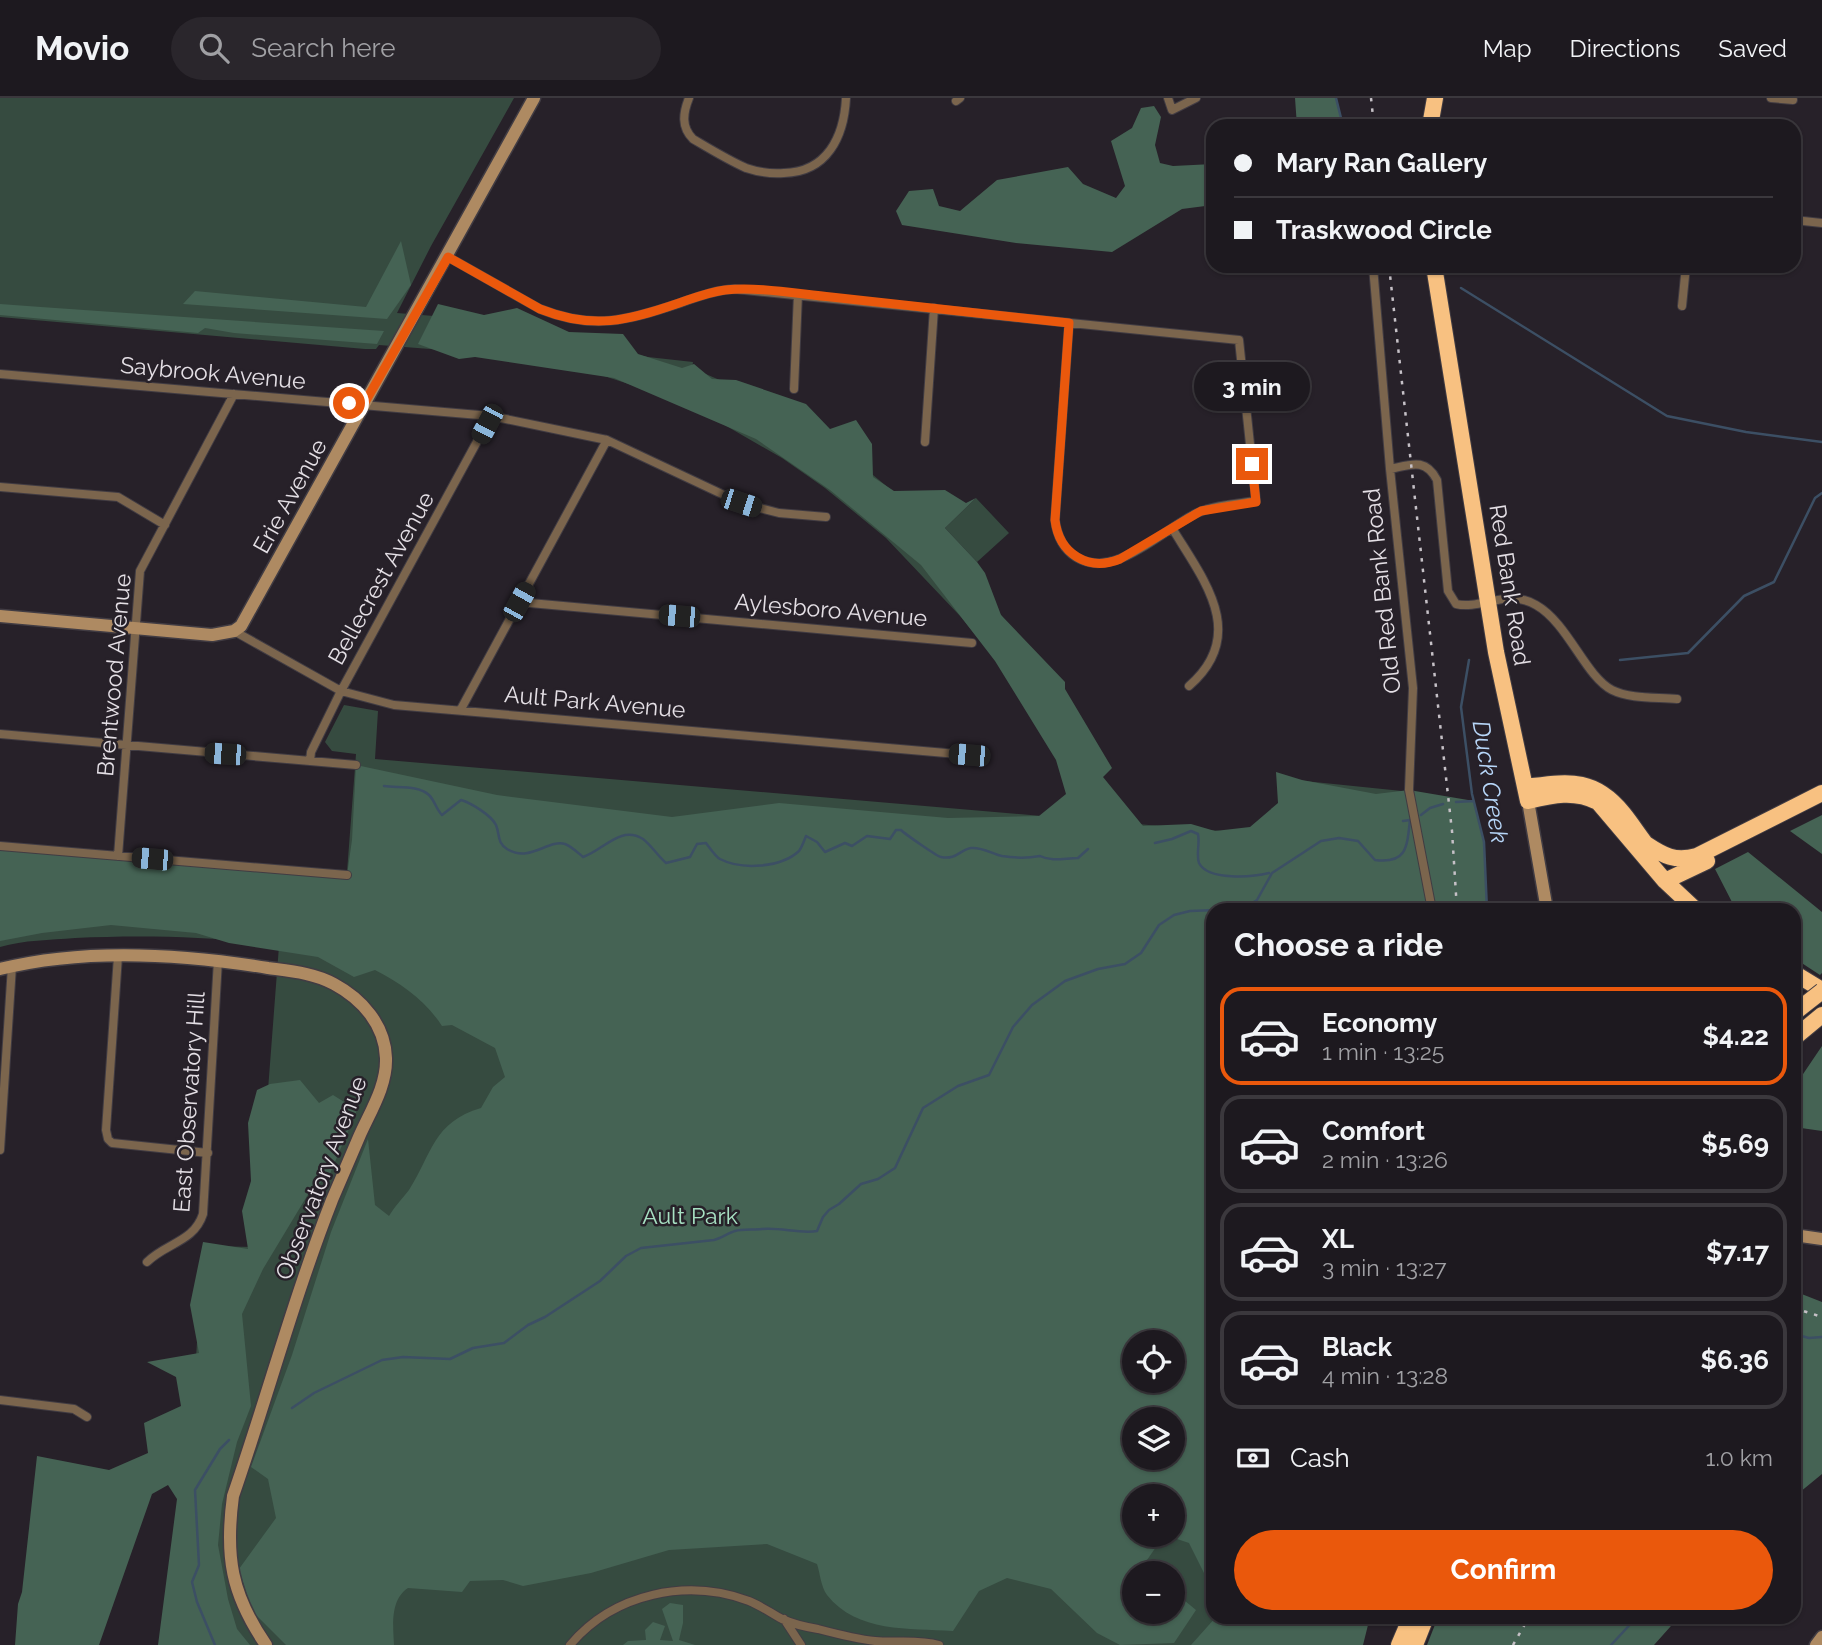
<!DOCTYPE html>
<html lang="en">
<head>
<meta charset="utf-8">
<style>
	:root { --surface:#1d191f; --page:#2a262c; --text:#f1f3f6; --muted:#a0a0a4; --line:#3b383d; --accent:#ea580c }
	body { margin:0; font-family:Raleway,sans-serif; background:var(--page); color:var(--text); height:100vh; display:flex; flex-direction:column; font-size:26px; white-space:nowrap }
	* { box-sizing:border-box; margin:0 }
	p { font-size:23px; color:var(--muted) }
	.icon { flex:none; width:38px; height:38px; fill:none; stroke:currentColor; stroke-width:2; stroke-linecap:round; stroke-linejoin:round }
	.map { position:relative; flex:1; overflow:hidden }
	.panel { position:absolute; left:1206px; top:805px; width:595px; height:721px; display:flex; flex-direction:column; background:var(--surface); border-radius:21px; box-shadow:0 2px 5px #0004,0 0 0 2px var(--line) }
	.panel>* { flex:none }
	.top-card { position:absolute; left:1206px; top:21px; width:595px; height:154px; border-radius:21px; box-shadow:0 2px 5px #0004,0 0 0 2px var(--line); display:grid; align-content:center; height:154px; padding:0 28px; background:var(--surface) }
	.tools { position:absolute; left:1122px; top:1232px; display:grid; gap:14px }
	.tools a { display:grid; place-items:center; width:63px; height:63px; border-radius:50%; background:var(--surface); box-shadow:0 2px 5px #0004,0 0 0 2px var(--line); font-size:35px }
	.end { position:absolute; width:32px; height:32px; margin:-16px; border:9px solid #ea580c; background:#fff; box-shadow:0 0 0 4px #fff }
	.from { border-radius:50% }
	.bubble { position:absolute; height:49px; border-radius:24px; background:var(--surface); box-shadow:0 2px 5px #0004,0 0 0 2px var(--line); font-size:23px; font-weight:700; line-height:49px; text-align:center }
	.car { position:absolute; width:21px; height:42px; margin:-21px -10px; border-radius:9px; box-shadow:0 0 5px 2px #0007; background:linear-gradient(#222 24%,#8ab4d8 0 40%,#222 0 76%,#8ab4d8 0 86%,#222 0) }
	.top-card b { display:flex; align-items:center; gap:24px; height:66px; font-size:26px }
	.top-card b+b { border-top:2px solid var(--line) }
	.top-card i { width:18px; height:18px; background:var(--text) }
	ul { padding:0; list-style:none }
	li { display:flex; align-items:center; gap:21px; height:98px; margin:0 14px 10px; padding:0 14px; border:4px solid var(--line); border-radius:21px }
	li div { flex:1 }
	li b { display:block; font-size:26px }
	li em { font-style:normal; font-weight:700 }
	li.selected { border-color:var(--accent) }
	li>.icon { width:63px; height:63px; stroke-width:1.5 }
	h2 { padding:0 28px; font-size:32px; line-height:84px }
	.pay { display:flex; align-items:center; gap:18px; height:77px; padding:0 28px; font-size:26px }
	.pay p { margin-inline-start:auto }
	.primary-button { display:flex; gap:14px; margin-top:auto; padding:14px 28px }
	.primary-button a { flex:1; height:80px; border-radius:42px; background:var(--accent); color:#fff; font-size:28px; font-weight:700; line-height:80px; text-align:center }
	header { display:flex; align-items:center; gap:42px; box-sizing:border-box; height:98px; padding:0 35px; background:var(--surface); border-bottom:2px solid var(--line) }
	header strong { font-size:33px }
	nav { display:flex; gap:38px; margin-inline-start:auto; font-size:24px }
	.search { width:490px; height:63px; background:var(--page); display:flex; align-items:center; gap:18px; box-sizing:border-box; padding:0 24px; border-radius:38px; color:var(--muted); font-size:26px }
	.map>svg:first-child { display:block }
	.green { fill:#364b40; fill-rule:evenodd }
	.forest { fill:#456354; fill-rule:evenodd }
	.lines { fill:none; stroke-linecap:round; stroke-linejoin:round }
	.stream { stroke:#3c4f64; stroke-width:2.5 }
	.street-casing { stroke:#413c43; stroke-width:10 }
	.secondary-casing { stroke:#413c43; stroke-width:15 }
	.highway-casing { stroke:#413c43; stroke-width:18 }
	.street { stroke:#7b654d; stroke-width:8 }
	.secondary { stroke:#ae8a62; stroke-width:12 }
	.highway { stroke:#f8c181; stroke-width:16 }
	.rail { stroke:#c6c1c7; stroke-width:2.5; stroke-dasharray:3.5 7; stroke-linecap:butt }
	.highway-bridge-casing { stroke:#413c43; stroke-width:18; stroke-linecap:butt }
	.highway-bridge { stroke:#f8c181; stroke-width:16 }
	.route { stroke:#ea580c; stroke-width:9 }
	.labels { text-anchor:middle; stroke-width:5; stroke-linejoin:round; paint-order:stroke }
	.street-label { font-size:23px; fill:#e4dfe5; stroke:#272129 }
	.park-label { font-size:23px; fill:#a7e1c3; stroke:#272129 }
	.water-label { font-size:24px; font-style:italic; fill:#b7d6f8; stroke:#272129 }
</style>
</head>
<body>
<header>
<strong>Movio</strong>
<div class="search"><svg class="icon" aria-label="search" viewBox="0 0 24 24"><circle cx="10" cy="10" r="6"/><path d="M15 15l6 6"/></svg>Search here</div>
<nav><a>Map</a><a>Directions</a><a>Saved</a></nav>
</header>
<div class="map">
<svg width="1822" height="1547" viewBox="0 0 1822 1547">
	<rect width="100%" height="100%" fill="#272129"/>
	<path class="green" d="M0,0H514L431,148L397,215L483,222L648,259L693,264L692,270L738,290L867,372L908,406L1011,529L1125,725L1281,738L1285,681L1402,693L1213,812V1519H1351L1343,1547H201L196,1260L203,1148L256,1149L279,848C213,838 142,837 75,840C50,842 24,842 0,849V759L346,787L356,656L332,653L325,644L344,607L378,613L375,661L1089,722L1028,602L961,519L886,440L825,390L782,360L716,322L647,292L601,277L481,255L379,247L376,251H365L0,219ZM1134,1244H1172V1283H1134ZM1134,1321H1172V1360H1134ZM1134,1398H1172V1437H1134ZM1134,1475H1172V1514H1134Z
		M976,400L1009,435L977,464L945,430Z"/>
	<path class="forest" d="M1295,0H1336L1343,28H1297Z
		M1154,8L1161,19L1155,47L1160,65L1173,68L1213,66V107L1182,111L1112,154L1016,145L902,127L896,113L909,93L933,91L939,108L960,113L997,82L1068,69L1083,86L1116,100L1125,88L1111,43L1132,30L1141,10Z
		M401,143L411,187L387,221L183,206L195,193L366,209Z
		M0,206L41,209L384,233L377,246L234,235L205,230L198,235L0,217Z
		M438,206L484,217L517,210L569,234L623,236L638,256L682,270L694,266L712,281L736,282L806,306L830,331L856,322L872,346L873,379L894,393L945,392L966,405L976,400L945,430L977,464L985,475L1001,517L1065,584V591L1112,670L1103,679L1143,728L1191,726L1215,733L1250,729L1278,705L1276,674L1302,682L1376,696L1409,692L1474,703L1484,744L1487,812H1213V1490L1212,1491L1189,1445L1174,1440L1156,1449L1147,1462L1150,1475H1134V1514H1172L1173,1493L1196,1512L1174,1545L1120,1547L1097,1535L1051,1491L1007,1480L979,1493L953,1533C909,1530 857,1535 827,1497C821,1489 820,1475 817,1466L767,1446L669,1452L591,1475L523,1488L503,1482L470,1483L462,1494L408,1490C390,1502 393,1527 394,1547H286L252,1513L239,1471L276,1420L268,1381L251,1369L292,1257L331,1134L368,1041L375,1107L389,1118C395,1108 402,1101 409,1092C432,1056 433,1024 481,1010L493,989L505,979L495,950L452,927L442,928C425,902 402,886 375,872L354,879L318,859L229,845L196,835L111,827L42,835L0,843V748L347,777L352,742L356,667L497,697L672,719L779,705L948,720L1039,718L1066,696L1056,662L995,563L921,467L830,392L756,341L614,280L475,259L459,261L418,246ZM1134,1244H1172V1283H1134ZM1134,1321H1172V1360H1134ZM1134,1398H1172V1437H1134Z
		M1822,717V756L1790,733Z
		M1748,754L1822,814V875L1820,877L1794,860V812H1739L1733,806L1715,771Z
		M1822,948V1033L1794,1029V984L1799,982Z
		M300,982L319,1005L333,997L357,1012L329,1078L310,1093L263,1171L242,1216L251,1308L237,1344L222,1406L218,1447L228,1501L237,1531L250,1547H158L177,1401L168,1387L152,1396L99,1547H15L18,1506L22,1494L37,1358L109,1372L148,1355L144,1325L181,1308L176,1279L147,1264L199,1255L190,1207L203,1144L248,1151L242,1113L251,1083L248,1025L257,992L270,986Z
		M1794,1193L1822,1204V1376L1794,1399Z
		M670,1505L683,1507V1525L679,1542L695,1547H623L628,1543L646,1542L645,1532L653,1524L665,1528L660,1542L673,1543L662,1511Z
		M1216,1519H1370L1363,1547H1191Z
		M1438,1519H1679L1654,1547H1427Z"/>
	<g class="lines">
		<path class="stream" d="M1336,0L1343,28
			M1461,190L1667,318L1746,334L1822,344
			M1469,562L1461,609L1472,696L1484,744L1487,812
			M1620,562L1688,555L1744,498L1774,484L1815,400L1822,395
			M384,688C398,690 419,687 429,697C435,703 436,711 442,717L461,702C471,705 491,717 496,727C500,737 497,745 507,751C530,765 548,741 565,746C571,748 577,754 583,759C604,752 620,727 643,741C650,746 659,759 666,765L690,759L697,746L706,745C710,750 715,758 720,761C741,772 781,770 799,753C802,749 804,743 806,738L817,744L825,754L845,745L852,748L867,738L890,741L896,732H901C905,736 938,759 941,759C957,762 959,752 971,750C983,749 992,756 1002,758C1014,760 1029,760 1040,758C1052,764 1065,760 1078,760L1088,751
			M1456,704L1473,703
			M1421,717L1430,710L1443,706
			M1155,745L1172,741L1191,733L1198,736C1200,745 1196,757 1199,765C1208,783 1253,779 1269,775
			M1794,1236L1809,1240L1822,1239
			M292,1310L314,1295L382,1262L403,1259L450,1261L473,1250L504,1245L528,1227L545,1219L600,1183L626,1158L641,1150L714,1142C722,1140 728,1135 735,1133C742,1131 754,1132 762,1131C780,1129 800,1136 817,1133L823,1119L829,1112L839,1106L861,1086L878,1081L895,1070L923,1010L958,988L989,977L1013,929L1032,907L1065,883L1098,871L1125,866L1141,855L1159,827L1174,817L1190,813L1242,811L1257,802L1272,775L1321,743L1339,740L1358,743L1375,762C1407,766 1407,749 1410,722L1403,723
			M215,1547L197,1504L192,1484L199,1467L195,1392L220,1351L229,1342
			M1611,1547L1637,1519"/>
		<g class="street-casing">
			<path id="street" d="M689,0C683,15 681,29 693,41C710,51 728,62 746,70C758,74 771,76 784,75C827,74 844,39 846,0
				M1168,0L1172,12L1196,0
				M1771,0L1793,2
				M956,3L960,0
				M1794,122L1822,125
				M448,159L540,211C592,232 626,223 677,206C697,199 715,192 735,191L1239,242L1256,403C1237,406 1215,407 1197,415C1163,431 1114,483 1076,459C1063,451 1057,437 1055,422L1069,225
				M1373,168L1390,371L1413,590L1409,692L1432,812
				M1682,208L1686,168
				M0,276L491,318L607,342L741,405L779,415L826,419
				M794,291L798,196
				M925,344L934,210
				M1390,371C1410,367 1425,359 1437,382L1448,493L1456,506C1481,512 1507,490 1536,507C1568,525 1585,578 1612,592C1630,601 1657,599 1677,601
				M0,389L118,399L165,427
				M1172,430C1203,481 1249,536 1189,588
				M519,504L972,545
				M234,533L341,593L394,607L969,657
				M461,611L607,342
				M0,636L356,667
				M310,663L311,654L341,593L491,318
				M0,748L347,777
				M118,758L140,473L234,296
				M118,858L106,1032L108,1041L112,1045L208,1055
				M0,1052L12,868
				M147,1164C166,1145 194,1144 203,1116L218,862
				M0,1302L74,1311L87,1319
				M784,1521L801,1547
				M570,1547C614,1495 687,1480 749,1503C761,1508 771,1515 782,1521C793,1526 806,1529 818,1531C837,1536 856,1541 875,1543C896,1545 918,1541 939,1547"/>
		</g>
		<g class="secondary-casing">
			<path id="secondary" d="M0,518L212,537L234,533L241,528L534,0
				M1528,703L1547,812
				M0,871C84,850 183,856 268,870C290,873 314,875 334,886C362,901 385,927 386,960C387,988 370,1014 359,1039C350,1060 341,1081 332,1102C294,1199 267,1300 233,1398C225,1458 231,1496 266,1547
				M1794,1137L1822,1141
				M1816,1547L1822,1539"/>
		</g>
		<g class="highway-casing">
			<path id="highway" d="M1430,28L1435,0
				M1434,168L1496,554L1528,703C1553,697 1574,692 1598,704L1665,783L1696,812
				M1525,689C1567,684 1593,678 1623,715C1632,726 1640,739 1649,750
				M1646,746C1664,758 1675,764 1697,758L1822,695
				M1665,783L1707,763
				M1794,875L1822,892
				M1794,940L1822,917
				M1399,1547L1411,1519
				M1415,1547L1426,1519"/>
		</g>
		<use href="#street" class="street"/>
		<use href="#secondary" class="secondary"/>
		<use href="#highway" class="highway"/>
		<path class="rail" d="M1371,0L1374,28
			M1389,168L1452,733L1457,812
			M1794,1210L1822,1219
			M1513,1547L1529,1519"/>
		<g class="highway-bridge-casing">
			<path id="highway-bridge" d="M1794,915L1822,893"/>
		</g>
		<use href="#highway-bridge" class="highway-bridge"/>
	</g>
	<g class="lines">
		<path class="route" d="M349,305L364,306L448,159L540,211C593,232 627,223 679,205C694,200 709,194 725,192C756,188 799,196 831,199C910,207 989,217 1069,225L1055,422C1059,456 1089,474 1120,461L1201,413L1256,404L1252,366"/>
	</g>
	<g class="labels">
		<g class="street-label">
			<text transform="translate(213 275) rotate(5)" y="8">Saybrook Avenue</text>
			<text transform="translate(290 398) rotate(-61)" y="8">Erie Avenue</text>
			<text transform="translate(381 480) rotate(-61)" y="8">Bellecrest Avenue</text>
			<text transform="translate(1510 487) rotate(81)" y="8">Red Bank Road</text>
			<text transform="translate(1382 493) rotate(-96)" y="8">Old Red Bank Road</text>
			<text transform="translate(831 512) rotate(5)" y="8">Aylesboro Avenue</text>
			<text transform="translate(114 577) rotate(-85)" y="8">Brentwood Avenue</text>
			<text transform="translate(595 604) rotate(5)" y="8">Ault Park Avenue</text>
			<text transform="translate(189 1004) rotate(-86)" y="8">East Observatory Hill</text>
			<text transform="translate(321 1080) rotate(-69)" y="8">Observatory Avenue</text>
		</g>
		<g class="park-label">
			<text x="690" y="1126">Ault Park</text>
		</g>
		<g class="water-label">
			<text transform="translate(1490 684) rotate(81)" y="8">Duck Creek</text>
		</g>
	</g>
</svg>
<div class="tools">
<a><svg class="icon" aria-label="locate" viewBox="0 0 24 24"><circle cx="12" cy="12" r="6"/><path d="M12 2v4M12 18v4M2 12h4M18 12h4"/></svg></a>
<a><svg class="icon" aria-label="layers" viewBox="0 0 24 24"><path d="M12 4l9 5-9 5-9-5zM3 14l9 5 9-5"/></svg></a>
<a>+</a>
<a>−</a>
</div>
<i class="end from" style="left:349px;top:305px"></i>
<i class="end" style="left:1252px;top:366px"></i>
<div class="bubble" style="left:1194px;top:264px;width:116px">3 min</div>
<i class="car" style="left:487px;top:326px;rotate:208deg"></i>
<i class="car" style="left:741px;top:405px;rotate:108deg"></i>
<i class="car" style="left:519px;top:504px;rotate:29deg"></i>
<i class="car" style="left:679px;top:518px;rotate:275deg"></i>
<i class="car" style="left:225px;top:656px;rotate:274deg"></i>
<i class="car" style="left:969px;top:657px;rotate:275deg"></i>
<i class="car" style="left:152px;top:761px;rotate:275deg"></i>
<div class="top-card">
<b><i class="from"></i>Mary Ran Gallery</b>
<b><i></i>Traskwood Circle</b>
</div>
<section class="panel">
<h2>Choose a ride</h2>
<ul>
<li class="selected"><svg class="icon" aria-label="car" viewBox="0 0 24 24"><path d="M5 17H2v-5l4-1 3-4h7l3 4 3 1v5h-3M9 17h6M6 11h13"/><circle cx="7" cy="17" r="2"/><circle cx="17" cy="17" r="2"/></svg><div><b>Economy</b><p>1 min · 13:25</p></div><em>$4.22</em></li>
<li><svg class="icon" aria-label="car" viewBox="0 0 24 24"><path d="M5 17H2v-5l4-1 3-4h7l3 4 3 1v5h-3M9 17h6M6 11h13"/><circle cx="7" cy="17" r="2"/><circle cx="17" cy="17" r="2"/></svg><div><b>Comfort</b><p>2 min · 13:26</p></div><em>$5.69</em></li>
<li><svg class="icon" aria-label="car" viewBox="0 0 24 24"><path d="M5 17H2v-5l4-1 3-4h7l3 4 3 1v5h-3M9 17h6M6 11h13"/><circle cx="7" cy="17" r="2"/><circle cx="17" cy="17" r="2"/></svg><div><b>XL</b><p>3 min · 13:27</p></div><em>$7.17</em></li>
<li><svg class="icon" aria-label="car" viewBox="0 0 24 24"><path d="M5 17H2v-5l4-1 3-4h7l3 4 3 1v5h-3M9 17h6M6 11h13"/><circle cx="7" cy="17" r="2"/><circle cx="17" cy="17" r="2"/></svg><div><b>Black</b><p>4 min · 13:28</p></div><em>$6.36</em></li>
</ul>
<div class="pay"><svg class="icon" aria-label="cash" viewBox="0 0 24 24"><path d="M3 7h18v10H3z"/><circle cx="12" cy="12" r="2"/></svg>Cash<p>1.0 km</p></div>
<div class="primary-button"><a>Confirm</a></div>
</section>
</div>
</body>
</html>
